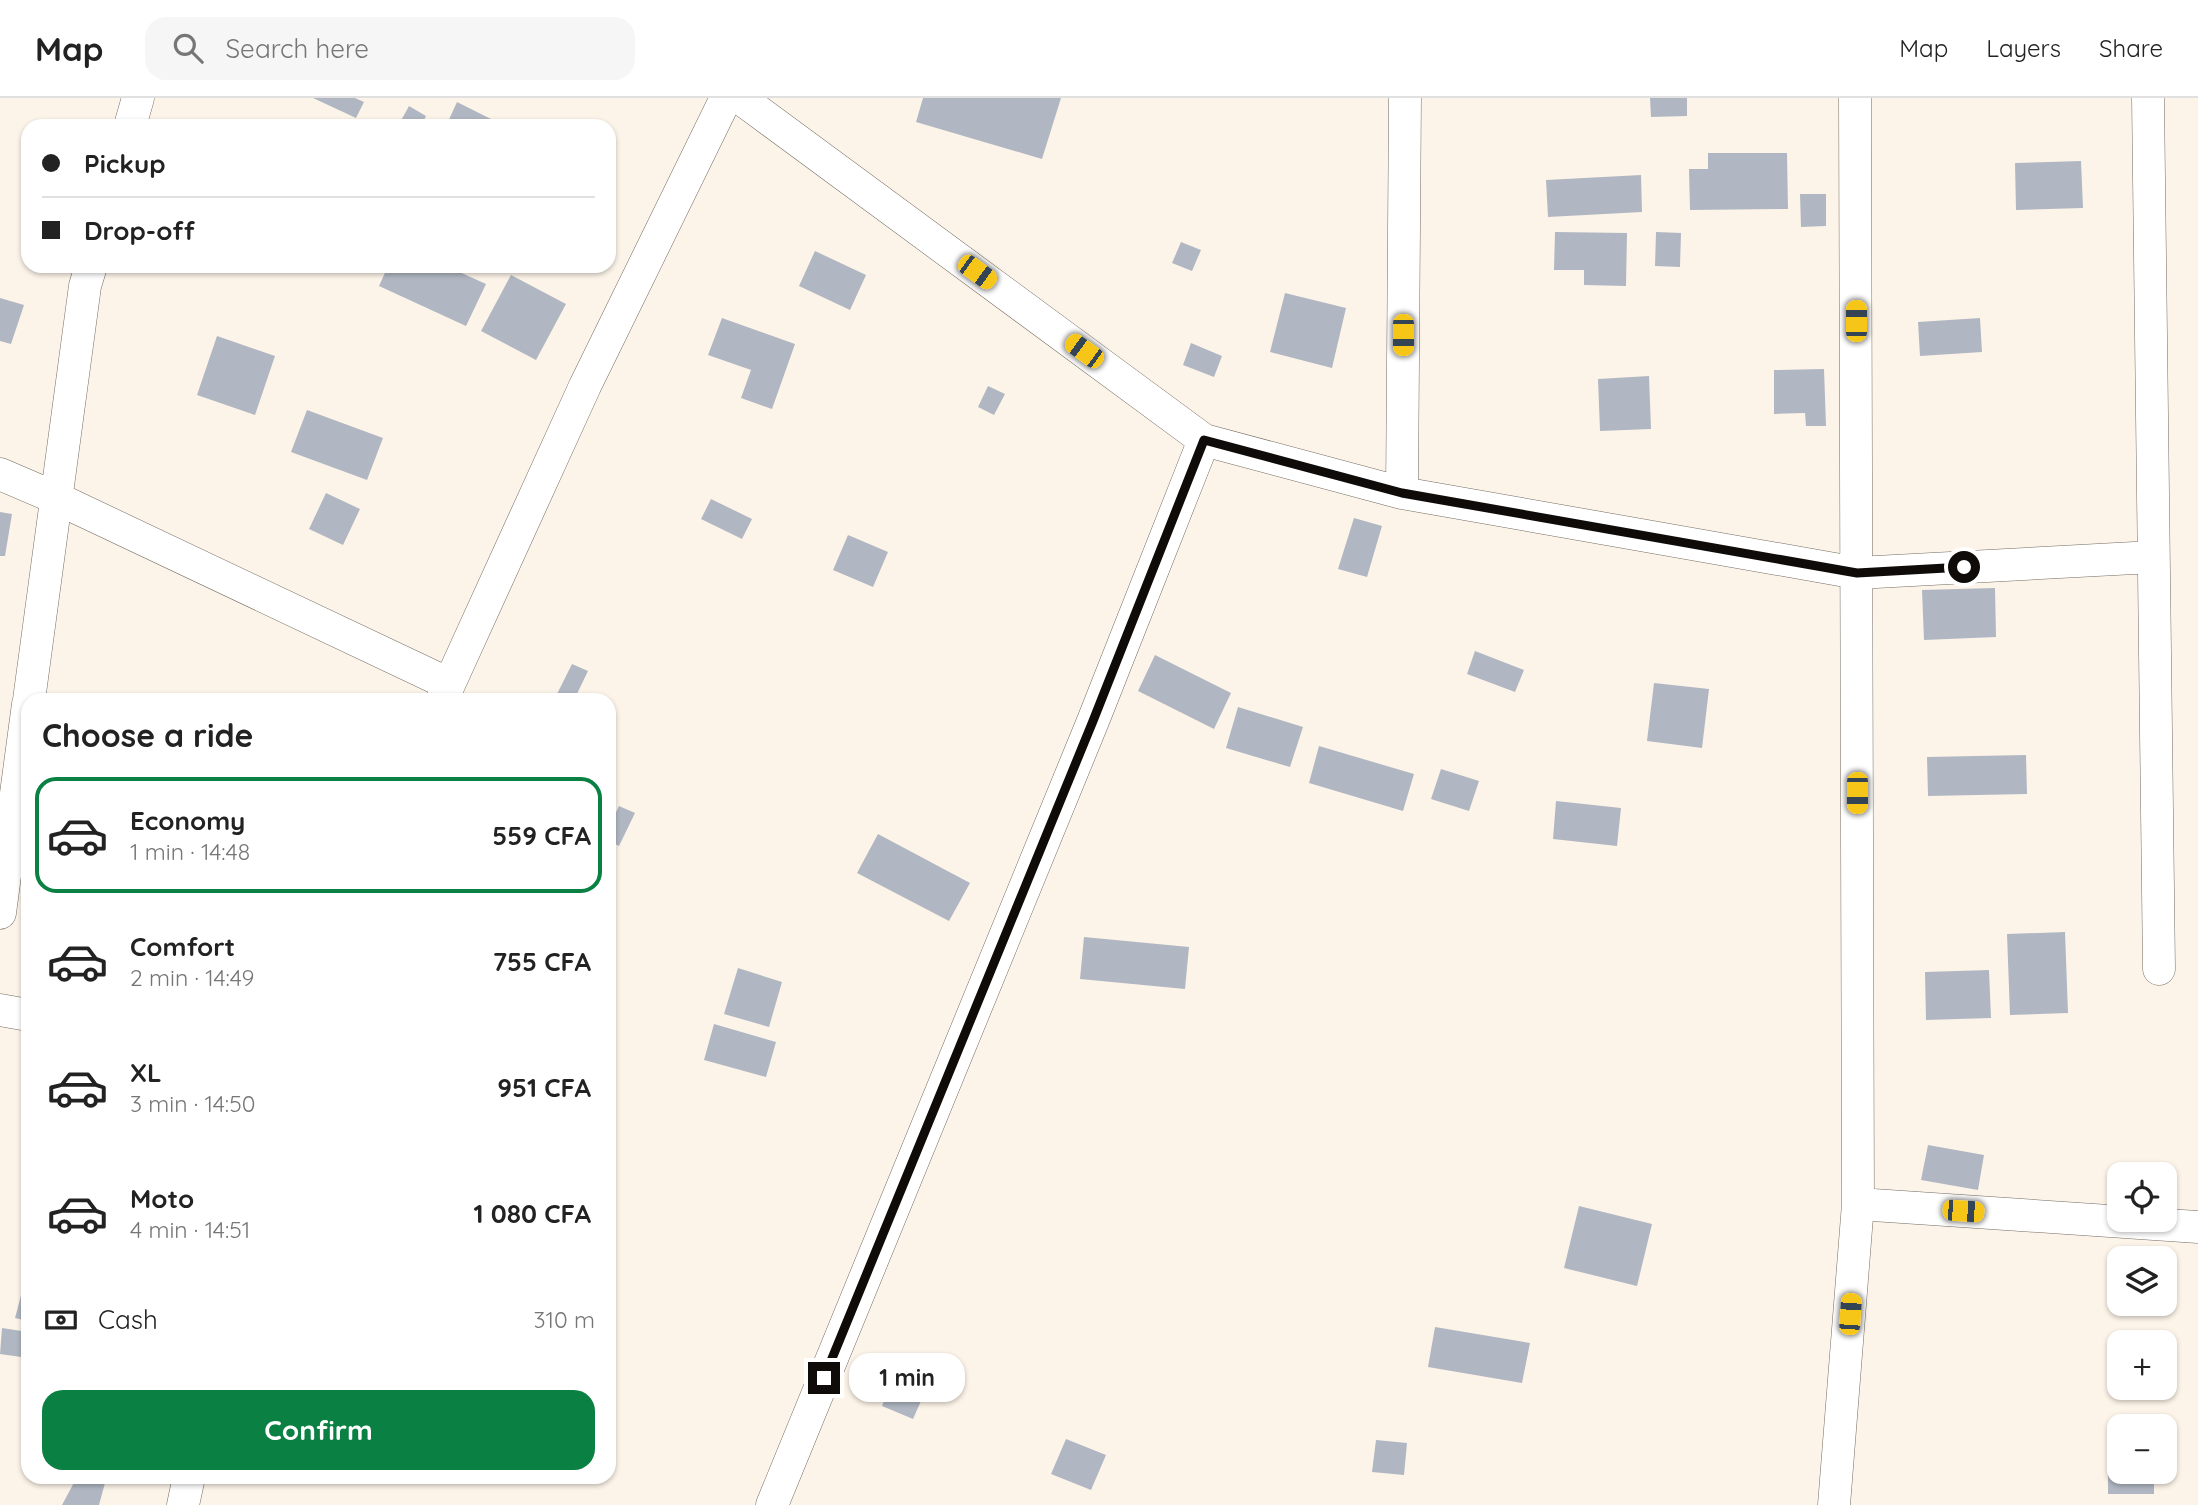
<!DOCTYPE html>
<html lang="en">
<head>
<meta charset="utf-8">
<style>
	:root { --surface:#fff; --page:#f6f6f6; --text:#222; --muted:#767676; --line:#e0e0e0; --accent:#0b8043 }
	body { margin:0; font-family:Quicksand,sans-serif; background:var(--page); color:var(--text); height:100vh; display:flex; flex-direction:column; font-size:26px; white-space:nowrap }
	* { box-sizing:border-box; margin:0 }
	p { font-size:23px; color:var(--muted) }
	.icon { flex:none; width:38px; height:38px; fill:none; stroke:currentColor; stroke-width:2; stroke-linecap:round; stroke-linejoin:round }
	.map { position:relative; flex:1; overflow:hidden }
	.sheet { position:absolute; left:21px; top:595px; width:595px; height:791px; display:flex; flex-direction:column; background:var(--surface); border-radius:21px; box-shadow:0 2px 5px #0004 }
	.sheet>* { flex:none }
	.banner { position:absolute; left:21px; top:21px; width:595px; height:154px; border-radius:21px; box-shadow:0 2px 5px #0004; display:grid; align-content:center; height:154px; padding:0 21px; background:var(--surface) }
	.fabs { position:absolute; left:2107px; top:1064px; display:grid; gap:14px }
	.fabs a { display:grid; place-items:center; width:70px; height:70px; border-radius:14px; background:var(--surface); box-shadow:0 2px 5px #0004; font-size:35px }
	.end { position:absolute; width:32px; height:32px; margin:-16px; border:9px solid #0e0b08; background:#fff; box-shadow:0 0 0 4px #fff }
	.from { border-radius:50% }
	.bubble { position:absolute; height:49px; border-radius:21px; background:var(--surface); box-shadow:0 2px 5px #0004; font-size:23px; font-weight:700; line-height:49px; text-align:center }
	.car { position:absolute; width:21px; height:42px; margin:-21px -10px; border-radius:9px; box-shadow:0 0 5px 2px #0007; background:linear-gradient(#f5c518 24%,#345 0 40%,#f5c518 0 76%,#345 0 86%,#f5c518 0) }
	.banner b { display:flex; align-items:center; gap:24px; height:66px; font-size:26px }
	.banner b+b { border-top:2px solid var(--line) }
	.banner i { width:18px; height:18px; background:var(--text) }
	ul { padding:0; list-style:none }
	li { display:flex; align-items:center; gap:21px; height:116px; margin:0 14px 10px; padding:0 7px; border:4px solid transparent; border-radius:21px }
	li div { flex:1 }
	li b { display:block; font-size:26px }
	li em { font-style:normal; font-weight:700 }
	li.active { border-color:var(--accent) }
	li>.icon { width:63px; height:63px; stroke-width:1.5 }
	h2 { padding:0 21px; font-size:32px; line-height:84px }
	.pay { display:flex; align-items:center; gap:18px; height:77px; padding:0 21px; font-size:26px }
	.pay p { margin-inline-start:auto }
	.button { display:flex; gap:14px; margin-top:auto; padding:14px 21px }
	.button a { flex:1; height:80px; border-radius:21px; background:var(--accent); color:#fff; font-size:28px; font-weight:700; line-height:80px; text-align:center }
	header { display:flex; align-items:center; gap:42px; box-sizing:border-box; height:98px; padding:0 35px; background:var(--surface); border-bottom:2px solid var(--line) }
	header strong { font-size:33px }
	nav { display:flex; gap:38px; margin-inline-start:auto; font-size:24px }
	.search { width:490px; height:63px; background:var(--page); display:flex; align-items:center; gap:18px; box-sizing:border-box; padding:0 24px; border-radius:21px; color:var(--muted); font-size:26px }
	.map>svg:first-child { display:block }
	.building { fill:#b0b7c2 }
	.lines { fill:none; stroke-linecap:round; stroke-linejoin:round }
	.minor-casing { stroke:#746c63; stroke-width:33 }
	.minor { stroke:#fff; stroke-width:32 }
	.route { stroke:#0e0b08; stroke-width:9 }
</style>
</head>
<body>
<header>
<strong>Map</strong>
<div class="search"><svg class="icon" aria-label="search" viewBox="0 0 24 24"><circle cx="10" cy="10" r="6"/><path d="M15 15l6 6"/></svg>Search here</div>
<nav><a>Map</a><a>Layers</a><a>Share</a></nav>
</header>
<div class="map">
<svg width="2198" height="1407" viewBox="0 0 2198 1407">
	<rect width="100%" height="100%" fill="#fdf4e9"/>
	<path class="building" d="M313,0H355L364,4L356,20Z
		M923,0H1061L1042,61L916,24Z
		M1650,0H1687V18L1651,19Z
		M457,4L505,28H446Z
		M409,8L426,18L421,28H398Z
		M1708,55H1787L1788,111L1690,112L1689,71H1708Z
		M2081,63L2083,110L2016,112L2015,65Z
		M1641,77L1642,114L1548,119L1546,82Z
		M1800,96H1826V128L1801,129Z
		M1555,134L1627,135L1626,188L1584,187V172H1554Z
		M1656,134L1681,135L1680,169L1655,168Z
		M1181,144L1201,152L1192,173L1172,165Z
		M815,153L866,177L850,212L799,188Z
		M388,168H446L486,186L466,228L379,188Z
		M511,177L566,206L536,262L481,233Z
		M1285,195L1346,210L1332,270L1270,254Z
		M0,200L24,207L11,246L0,243Z
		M722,220L795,246L772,311L741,300L751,272L708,257Z
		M1980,220L1982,254L1920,258L1918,224Z
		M217,238L275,258L255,317L197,297Z
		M1191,245L1222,258L1214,279L1183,267Z
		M1824,271L1826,328H1806L1805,315L1774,316V272Z
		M1649,278L1651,331L1600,333L1598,281Z
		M988,288L1005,296L994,317L978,309Z
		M307,312L383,340L367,382L291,354Z
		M326,395L360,411L343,447L309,431Z
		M711,401L752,421L742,441L701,421Z
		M0,414L12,416L5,458H0Z
		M1354,420L1382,428L1367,479L1338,471Z
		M848,437L888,454L873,489L833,472Z
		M1995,490L1996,539L1924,542L1922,492Z
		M1475,553L1524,572L1515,594L1467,576Z
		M1155,557L1231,595L1214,631L1138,593Z
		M572,566L588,573L574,602H554Z
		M1654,585L1709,591L1702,650L1647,643Z
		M1238,609L1303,629L1290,669L1226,650Z
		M1319,648L1414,676L1403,713L1309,685Z
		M2026,657L2027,696L1928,698L1927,659Z
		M1441,671L1479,683L1469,713L1431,701Z
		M1556,703L1621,710L1617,748L1553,741Z
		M619,708L635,715L619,748L609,743V729Z
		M878,736L970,785L949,823L857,775Z
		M2065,834L2068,915L2010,917L2007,836Z
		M1084,839L1189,849L1185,891L1080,881Z
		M738,870L782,884L769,929L724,916Z
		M1989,872L1991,920L1926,922L1925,874Z
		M714,926L776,944L766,979L704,962Z
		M1928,1047L1984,1057L1978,1092L1921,1082Z
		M1579,1108L1652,1126L1637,1188L1564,1170Z
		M27,1175H28V1223L15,1220Z
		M1435,1229L1530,1245L1522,1285L1428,1269Z
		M2,1230L28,1234V1260L0,1256Z
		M897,1271L929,1285L913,1321L882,1308Z
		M2108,1340H2119V1374H2154V1396H2108Z
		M1066,1341L1106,1357L1091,1392L1051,1376Z
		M1376,1342L1407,1345L1404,1377L1372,1374Z
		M77,1379H96L105,1385L99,1407H62Z"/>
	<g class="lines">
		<g class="minor-casing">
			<path id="minor" d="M740,0L1204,342L1402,395L1857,475L2153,459
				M2148,0L2159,871
				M130,28L138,0
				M0,376L56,400L449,586
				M1402,395L1405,0
				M29,602L85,188L91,168
				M442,602L585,288L726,0
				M0,815L28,606
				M0,912L28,917
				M1858,1106L2198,1129
				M183,1407L189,1379
				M772,1407L1093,623L1204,342
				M1834,1407L1858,1106L1855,0"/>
		</g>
		<use href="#minor" class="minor"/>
	</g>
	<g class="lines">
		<path class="route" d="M824,1280L1093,623L1204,342L1402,395L1857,475L1964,469"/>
	</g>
</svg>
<div class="fabs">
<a><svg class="icon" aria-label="locate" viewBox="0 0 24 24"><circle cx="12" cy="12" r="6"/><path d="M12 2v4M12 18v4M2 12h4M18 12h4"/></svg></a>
<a><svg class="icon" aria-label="layers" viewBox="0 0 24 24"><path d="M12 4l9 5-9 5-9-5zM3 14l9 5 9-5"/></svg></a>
<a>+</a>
<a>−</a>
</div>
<i class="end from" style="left:1964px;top:469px"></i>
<i class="end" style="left:824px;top:1280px"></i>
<div class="bubble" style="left:849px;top:1255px;width:116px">1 min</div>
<i class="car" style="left:977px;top:174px;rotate:126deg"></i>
<i class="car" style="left:1856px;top:223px;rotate:0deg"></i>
<i class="car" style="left:1403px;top:237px;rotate:180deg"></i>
<i class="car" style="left:1084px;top:253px;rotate:306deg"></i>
<i class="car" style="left:1857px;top:695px;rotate:180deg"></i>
<i class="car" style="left:1963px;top:1113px;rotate:94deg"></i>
<i class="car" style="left:1850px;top:1216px;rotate:4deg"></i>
<div class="banner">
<b><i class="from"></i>Pickup</b>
<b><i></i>Drop-off</b>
</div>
<section class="sheet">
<h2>Choose a ride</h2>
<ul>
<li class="active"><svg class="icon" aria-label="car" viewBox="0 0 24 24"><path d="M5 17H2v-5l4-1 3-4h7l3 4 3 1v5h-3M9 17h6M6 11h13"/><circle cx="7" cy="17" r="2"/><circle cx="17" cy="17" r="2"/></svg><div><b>Economy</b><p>1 min · 14:48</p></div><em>559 CFA</em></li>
<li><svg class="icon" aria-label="car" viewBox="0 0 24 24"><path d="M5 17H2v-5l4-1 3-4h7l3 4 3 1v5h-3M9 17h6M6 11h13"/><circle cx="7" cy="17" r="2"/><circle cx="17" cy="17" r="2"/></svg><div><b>Comfort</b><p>2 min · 14:49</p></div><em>755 CFA</em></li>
<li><svg class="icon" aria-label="car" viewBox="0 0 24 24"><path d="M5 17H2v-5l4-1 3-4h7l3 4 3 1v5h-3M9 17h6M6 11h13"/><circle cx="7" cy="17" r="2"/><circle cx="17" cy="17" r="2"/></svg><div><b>XL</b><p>3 min · 14:50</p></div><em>951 CFA</em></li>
<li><svg class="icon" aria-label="car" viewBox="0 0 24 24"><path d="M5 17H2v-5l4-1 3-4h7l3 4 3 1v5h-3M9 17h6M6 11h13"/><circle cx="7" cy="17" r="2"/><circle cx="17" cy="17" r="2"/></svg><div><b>Moto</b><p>4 min · 14:51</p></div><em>1 080 CFA</em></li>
</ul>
<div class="pay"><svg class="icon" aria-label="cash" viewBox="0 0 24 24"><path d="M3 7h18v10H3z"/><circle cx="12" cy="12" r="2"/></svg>Cash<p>310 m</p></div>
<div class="button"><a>Confirm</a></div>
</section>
</div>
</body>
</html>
